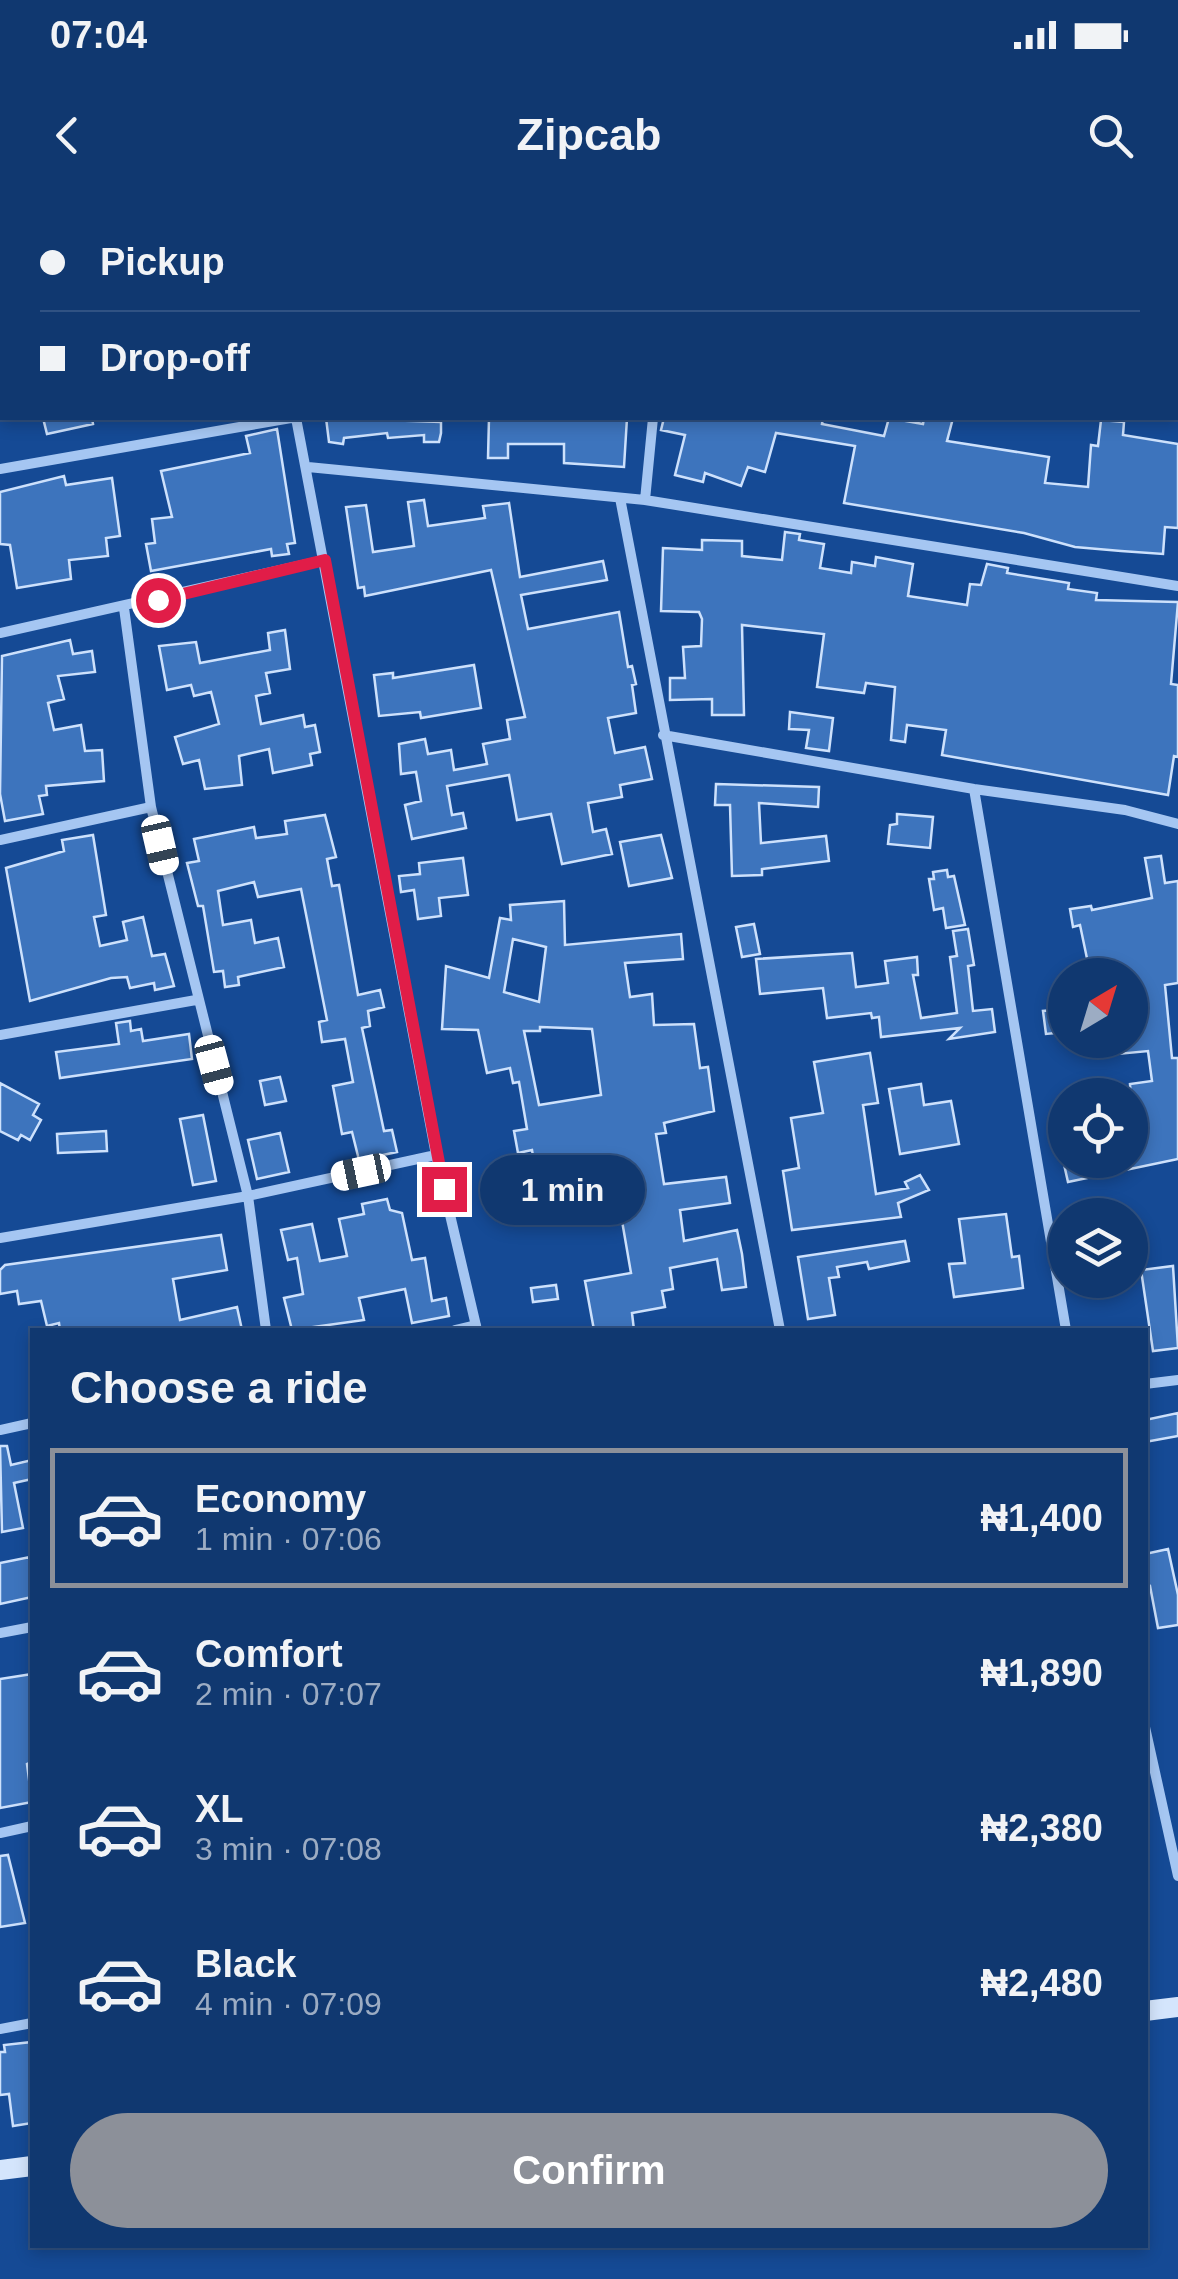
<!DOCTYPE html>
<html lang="en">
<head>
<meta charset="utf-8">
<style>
	:root { --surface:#103870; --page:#193f75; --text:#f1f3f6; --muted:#9cacc3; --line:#305283; --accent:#8c9099 }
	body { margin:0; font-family:Helvetica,sans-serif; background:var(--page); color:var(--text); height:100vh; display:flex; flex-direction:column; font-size:38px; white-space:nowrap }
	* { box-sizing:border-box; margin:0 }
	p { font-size:32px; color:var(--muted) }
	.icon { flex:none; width:55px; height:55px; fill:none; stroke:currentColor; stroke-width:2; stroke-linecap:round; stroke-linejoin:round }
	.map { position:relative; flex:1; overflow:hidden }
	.drawer { position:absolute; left:30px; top:1128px; width:1118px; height:920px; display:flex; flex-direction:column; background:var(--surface); border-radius:0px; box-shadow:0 5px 15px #0003,0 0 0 2px var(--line) }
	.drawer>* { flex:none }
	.guide { position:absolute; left:0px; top:0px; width:1180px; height:220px; box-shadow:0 5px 15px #0003,0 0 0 2px var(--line); display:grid; align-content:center; height:220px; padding:0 40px; background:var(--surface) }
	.needle { width:65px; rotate:38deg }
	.controls { position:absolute; left:1048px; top:758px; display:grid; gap:20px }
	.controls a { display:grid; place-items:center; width:100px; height:100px; border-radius:50%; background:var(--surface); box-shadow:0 5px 15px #0003,0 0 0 2px var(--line); font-size:50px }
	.end { position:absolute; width:45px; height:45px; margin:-22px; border:12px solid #e11d48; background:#fff; box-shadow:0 0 0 5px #fff }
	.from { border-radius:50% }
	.bubble { position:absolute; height:70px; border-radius:35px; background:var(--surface); box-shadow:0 5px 15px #0003,0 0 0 2px var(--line); font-size:32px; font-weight:800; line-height:70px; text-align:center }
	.car { position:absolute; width:30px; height:60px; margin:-30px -15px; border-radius:12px; box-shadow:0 0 8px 2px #0007; background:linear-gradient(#fff 24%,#345 0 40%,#fff 0 76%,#345 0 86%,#fff 0) }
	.guide b { display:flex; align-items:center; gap:35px; height:95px; font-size:38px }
	.guide b+b { border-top:2px solid var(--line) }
	.guide i { width:25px; height:25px; background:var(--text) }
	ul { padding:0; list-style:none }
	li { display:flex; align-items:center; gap:30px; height:140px; margin:0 20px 15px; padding:0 20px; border:5px solid transparent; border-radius:0px }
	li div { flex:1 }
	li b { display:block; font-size:38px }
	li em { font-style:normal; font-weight:800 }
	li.selected { border-color:var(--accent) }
	li>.icon { width:90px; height:90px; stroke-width:1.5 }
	h2 { padding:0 40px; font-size:45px; line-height:120px }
	.button { display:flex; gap:20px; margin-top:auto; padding:20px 40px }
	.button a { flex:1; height:115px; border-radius:60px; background:var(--accent); color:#fff; font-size:40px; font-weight:800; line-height:115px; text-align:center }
	.status { display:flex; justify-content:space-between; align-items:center; height:70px; padding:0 50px; background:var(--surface); direction:ltr }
	.status svg { height:28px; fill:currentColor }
	header { display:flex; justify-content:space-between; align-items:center; height:130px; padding:0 40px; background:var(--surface); font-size:45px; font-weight:800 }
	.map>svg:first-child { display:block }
	.building { fill:#3d74bd; stroke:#cde1fc; stroke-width:2.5; fill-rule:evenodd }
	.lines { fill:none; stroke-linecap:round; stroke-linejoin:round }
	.street { stroke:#a5c6f2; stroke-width:10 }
	.secondary { stroke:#d4e5fc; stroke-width:20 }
	.route { stroke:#e11d48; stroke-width:12 }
</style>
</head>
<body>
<div class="status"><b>07:04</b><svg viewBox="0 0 49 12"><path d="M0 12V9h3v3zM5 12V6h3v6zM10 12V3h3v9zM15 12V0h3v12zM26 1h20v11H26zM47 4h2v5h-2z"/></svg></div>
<header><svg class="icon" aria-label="back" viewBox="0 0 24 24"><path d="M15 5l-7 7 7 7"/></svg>Zipcab<svg class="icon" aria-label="search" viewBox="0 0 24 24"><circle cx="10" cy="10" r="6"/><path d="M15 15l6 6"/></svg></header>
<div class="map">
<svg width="1178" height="2079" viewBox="0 0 1178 2079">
	<rect width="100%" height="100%" fill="#154a95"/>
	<path class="building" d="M43,218H92L93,224L47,234Z
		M326,218L441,222V233L439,242H424V235L388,238L387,233L344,238L343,244L329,242Z
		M489,218H627L624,267L564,263V244H508V258H488Z
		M664,218H823L822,224L884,236L889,218L923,224L924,218H953L947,241L1049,257L1045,283L1088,287L1091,245L1098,246L1101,220L1124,222L1123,235L1178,244V328L1165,327L1163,354L1121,351L1075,347L1024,333L844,303L855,246L776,233L765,272L748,267L741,286L705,273L703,282L675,275L685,235L661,230Z
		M277,229L295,343L287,344L289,354L272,356L271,349L151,371L146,344L155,343L152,319L172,317L161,271L250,253L246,236Z
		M64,276L66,285L112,278L120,336L106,338L108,356L69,360L71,379L17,388L10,345L0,344V292Z
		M424,300L428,326L485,318L483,306L509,303L520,377L603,361L607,380L521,395L528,429L619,412L628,467L632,466L636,484L632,485L636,513L608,518L615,553L645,547L652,579L620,585L622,597L588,603L593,632L606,629L612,654L562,664L551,614L517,620L509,575L447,586L452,615L463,613L466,628L412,639L405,605L421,601L416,572L401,574L399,544L425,539L428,554L451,550L454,570L487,564L483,544L510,539L507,520L525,517L491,370L365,396L364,387L358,388L346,307L366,305L373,352L414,346L408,302Z
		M785,332L800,334L799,340L824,344L820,368L851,373L852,362L875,366L876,357L913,364L908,396L967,405L970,384L981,385L987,364L1008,368L1007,373L1069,383L1068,389L1097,393L1096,400L1178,402L1171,484L1178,485V557L1174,556L1168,595L942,555L946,530L907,525L905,542L891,540L895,487L866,483L864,493L817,487L824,434L742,425L744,515H712V499L670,500V478H685L683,447L701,446L702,419L699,412L661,411L663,348L702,350V340L742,341V356L782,360Z
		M285,430L290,469L266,473L270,493L256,496L261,524L303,515L305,527L315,525L320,552L310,554L312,565L273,573L269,549L239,556L242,585L205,589L199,560L183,564L175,537L219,524L211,492L194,496L191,485L167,490L159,446L196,442L200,463L270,450L268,433Z
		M70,440L73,454L92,451L95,472L58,476L64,499L48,503L54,530L81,525L85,551L102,550L104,581L46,586L47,595L39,596L43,614L5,621L0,594L2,456Z
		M474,465L481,508L421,518L420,512L379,516L374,475L393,473V478Z
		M790,512L833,518L829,551L806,548L809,530L789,529Z
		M716,584L819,587L818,607L759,603L761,643L826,636L829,661L762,669V675L732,676L730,605H715Z
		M897,614L933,617L930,648L888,644L890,625L897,624Z
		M325,615L336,657L327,659L332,686L339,685L358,795L380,790L384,807L368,811L370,826L362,828L384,931L392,930L397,952L359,960L352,932L342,934L333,886L353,882L345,839L322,842L319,822L327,820L301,689L258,697L254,682L218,691L223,725L251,720L255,743L278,738L284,767L238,777L239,785L225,787L223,771L214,772L203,706H198L187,663L199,661L194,639L254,627L256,638L287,634L285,621Z
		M93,635L106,715L94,717L100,746L127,740L123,722L143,717L152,756L165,754L174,786L155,790L154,783L130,788L127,777L111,778L30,801L6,668L64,651L62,640Z
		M661,635L672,678L629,686L620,642Z
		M1161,656L1165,683L1178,681V783L1165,785L1172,858H1178V959L1068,982L1063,960H1135L1130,884L1152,881L1148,851L1107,855L1105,840H1130V775H1119L1118,768H1089L1080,725L1073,727L1070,709L1091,706L1092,710L1152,698L1145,658Z
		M463,658L468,695L439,698L441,716L418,719L414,690L401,692L399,676L420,674L419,663Z
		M947,670L948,677L954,676L965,725L946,728L943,708L934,710L929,679H934L933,672Z
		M564,701L565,745L681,734L683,759L625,763L630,797L652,794L654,825L694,824L700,868L708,867L714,911L664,923L666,933L656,934L664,984L726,977L730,1003L680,1010L684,1041L737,1030L742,1054L746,1087L722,1090L717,1059L670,1068L673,1089L662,1091L665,1107L632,1113L634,1130H594L585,1081L631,1073L616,986L540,997L532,950L518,953L514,931L527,929L519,882L513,883L510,868L487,873L478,830L442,829L446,766L489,778L500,718L511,720L510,705ZM513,739L546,747L539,802L504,792ZM540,827L592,829L601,895L539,905L524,831H540Z
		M754,724L760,754L742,757L736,727Z
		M968,729L974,765L968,766L973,811L992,809L995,832L949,839L960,828L881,837L879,817L872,818L871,813L827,818L823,788L760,794L756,759L852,753L856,787L888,783L885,761L917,757L918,775H913L921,818L957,813L950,757L957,756L953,731Z
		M1065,809V832L1046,834L1043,811Z
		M130,821L131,831L141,829L143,841L189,834L192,859L60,878L56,852L119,844L116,823Z
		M870,853L878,903L863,905L876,994L908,988L905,982L920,975L929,990L898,1003L901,1017L792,1030L783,971L799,968L791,918L823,913L814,862Z
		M280,877L286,901L265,905L260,881Z
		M0,883L39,904L33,915L41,920L30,940L21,935L18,940L0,931Z
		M921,884L924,905L951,901L959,944L900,954L889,889Z
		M203,915L216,981L193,985L180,919Z
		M106,931L107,951L58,953L57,934Z
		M280,933L289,972L257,979L248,940Z
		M387,999L390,1010L402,1013L412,1060L425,1058L432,1101L446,1098L449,1116L412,1123L405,1089L359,1098L364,1120L292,1130L284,1098L303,1094L297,1058L288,1060L281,1030L312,1024L320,1061L347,1056L339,1019L364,1014L362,1004Z
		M1006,1014L1012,1057L1019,1056L1023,1088L954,1097L949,1064L965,1063L959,1019Z
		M221,1035L227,1070L173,1079L180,1120L237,1107L242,1130H60L59,1123L47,1126L41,1101L19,1104L17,1091L0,1094V1070L5,1065Z
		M905,1041L909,1061L869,1069L867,1062L837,1067L839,1077L829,1078L835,1115L808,1119L798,1057Z
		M1173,1066L1178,1148L1153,1151L1141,1070Z
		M556,1085L558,1099L533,1102L531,1088Z
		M1178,1213V1236L1145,1242V1220Z
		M0,1246H7L11,1265L32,1260V1279L14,1283L23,1328L2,1332Z
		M1168,1349L1178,1395V1425L1158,1428L1150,1386L1145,1387V1354Z
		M30,1357L32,1397L0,1404V1363Z
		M32,1474V1562L27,1564L32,1602L0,1608V1479Z
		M8,1655L25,1723L0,1727V1656Z
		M32,1842V1923L13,1926L9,1894L0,1895V1852H5L4,1845Z"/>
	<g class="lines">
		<path class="street" d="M254,0L255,2
			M652,0V2
			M874,2V0
			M1050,2V0
			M0,108H2
			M296,218L436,955L477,1130
			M308,267L645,300L1178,386
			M0,269L291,218
			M620,298L780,1130
			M645,300L653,218
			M124,408L151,607L248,996L266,1130
			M0,433L325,360
			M663,535L974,589L1125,610L1178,624
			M974,589L1066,1130
			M0,640L151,607
			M0,835L196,800
			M0,1038L248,996L436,955
			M455,1130L476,1125
			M1145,1184L1178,1180
			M0,1230L32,1223
			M0,1433L32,1427
			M1145,1527L1178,1676
			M0,1633L32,1626
			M0,1829L32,1823"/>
		<path class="secondary" d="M1145,1811L1178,1807
			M0,1970L32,1966"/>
	</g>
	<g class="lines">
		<path class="route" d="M158,400L325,360L444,989"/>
	</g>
</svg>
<div class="controls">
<a><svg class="needle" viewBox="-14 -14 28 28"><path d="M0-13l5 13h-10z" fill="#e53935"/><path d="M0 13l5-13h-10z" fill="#9cacc3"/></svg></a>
<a><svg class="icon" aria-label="locate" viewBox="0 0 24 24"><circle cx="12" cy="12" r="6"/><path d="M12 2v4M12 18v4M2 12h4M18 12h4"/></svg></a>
<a><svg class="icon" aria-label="layers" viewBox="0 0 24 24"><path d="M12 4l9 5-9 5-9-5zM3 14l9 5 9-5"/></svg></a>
</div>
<i class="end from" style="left:158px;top:400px"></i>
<i class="end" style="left:444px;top:989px"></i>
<div class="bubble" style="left:480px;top:955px;width:165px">1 min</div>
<i class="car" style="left:160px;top:645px;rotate:167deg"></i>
<i class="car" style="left:214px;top:865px;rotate:165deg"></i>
<i class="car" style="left:361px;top:972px;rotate:258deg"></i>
<div class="guide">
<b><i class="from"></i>Pickup</b>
<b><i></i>Drop-off</b>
</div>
<section class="drawer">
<h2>Choose a ride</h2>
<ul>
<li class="selected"><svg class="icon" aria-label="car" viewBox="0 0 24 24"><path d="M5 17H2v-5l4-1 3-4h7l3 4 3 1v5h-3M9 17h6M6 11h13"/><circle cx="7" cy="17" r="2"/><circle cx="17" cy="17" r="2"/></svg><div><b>Economy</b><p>1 min · 07:06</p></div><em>₦1,400</em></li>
<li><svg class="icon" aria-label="car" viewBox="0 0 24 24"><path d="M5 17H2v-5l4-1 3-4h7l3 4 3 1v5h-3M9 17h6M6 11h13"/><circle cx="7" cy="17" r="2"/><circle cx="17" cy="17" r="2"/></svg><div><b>Comfort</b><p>2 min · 07:07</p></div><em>₦1,890</em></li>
<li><svg class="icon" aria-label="car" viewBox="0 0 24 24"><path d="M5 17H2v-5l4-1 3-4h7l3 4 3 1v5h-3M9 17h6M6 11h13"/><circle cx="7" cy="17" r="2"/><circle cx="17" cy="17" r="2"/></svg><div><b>XL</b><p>3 min · 07:08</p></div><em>₦2,380</em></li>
<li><svg class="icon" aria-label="car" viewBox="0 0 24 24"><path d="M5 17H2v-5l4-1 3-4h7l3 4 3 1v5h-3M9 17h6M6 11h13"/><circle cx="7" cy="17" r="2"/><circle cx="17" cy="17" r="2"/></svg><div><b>Black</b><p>4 min · 07:09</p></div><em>₦2,480</em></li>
</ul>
<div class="button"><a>Confirm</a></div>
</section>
</div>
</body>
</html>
